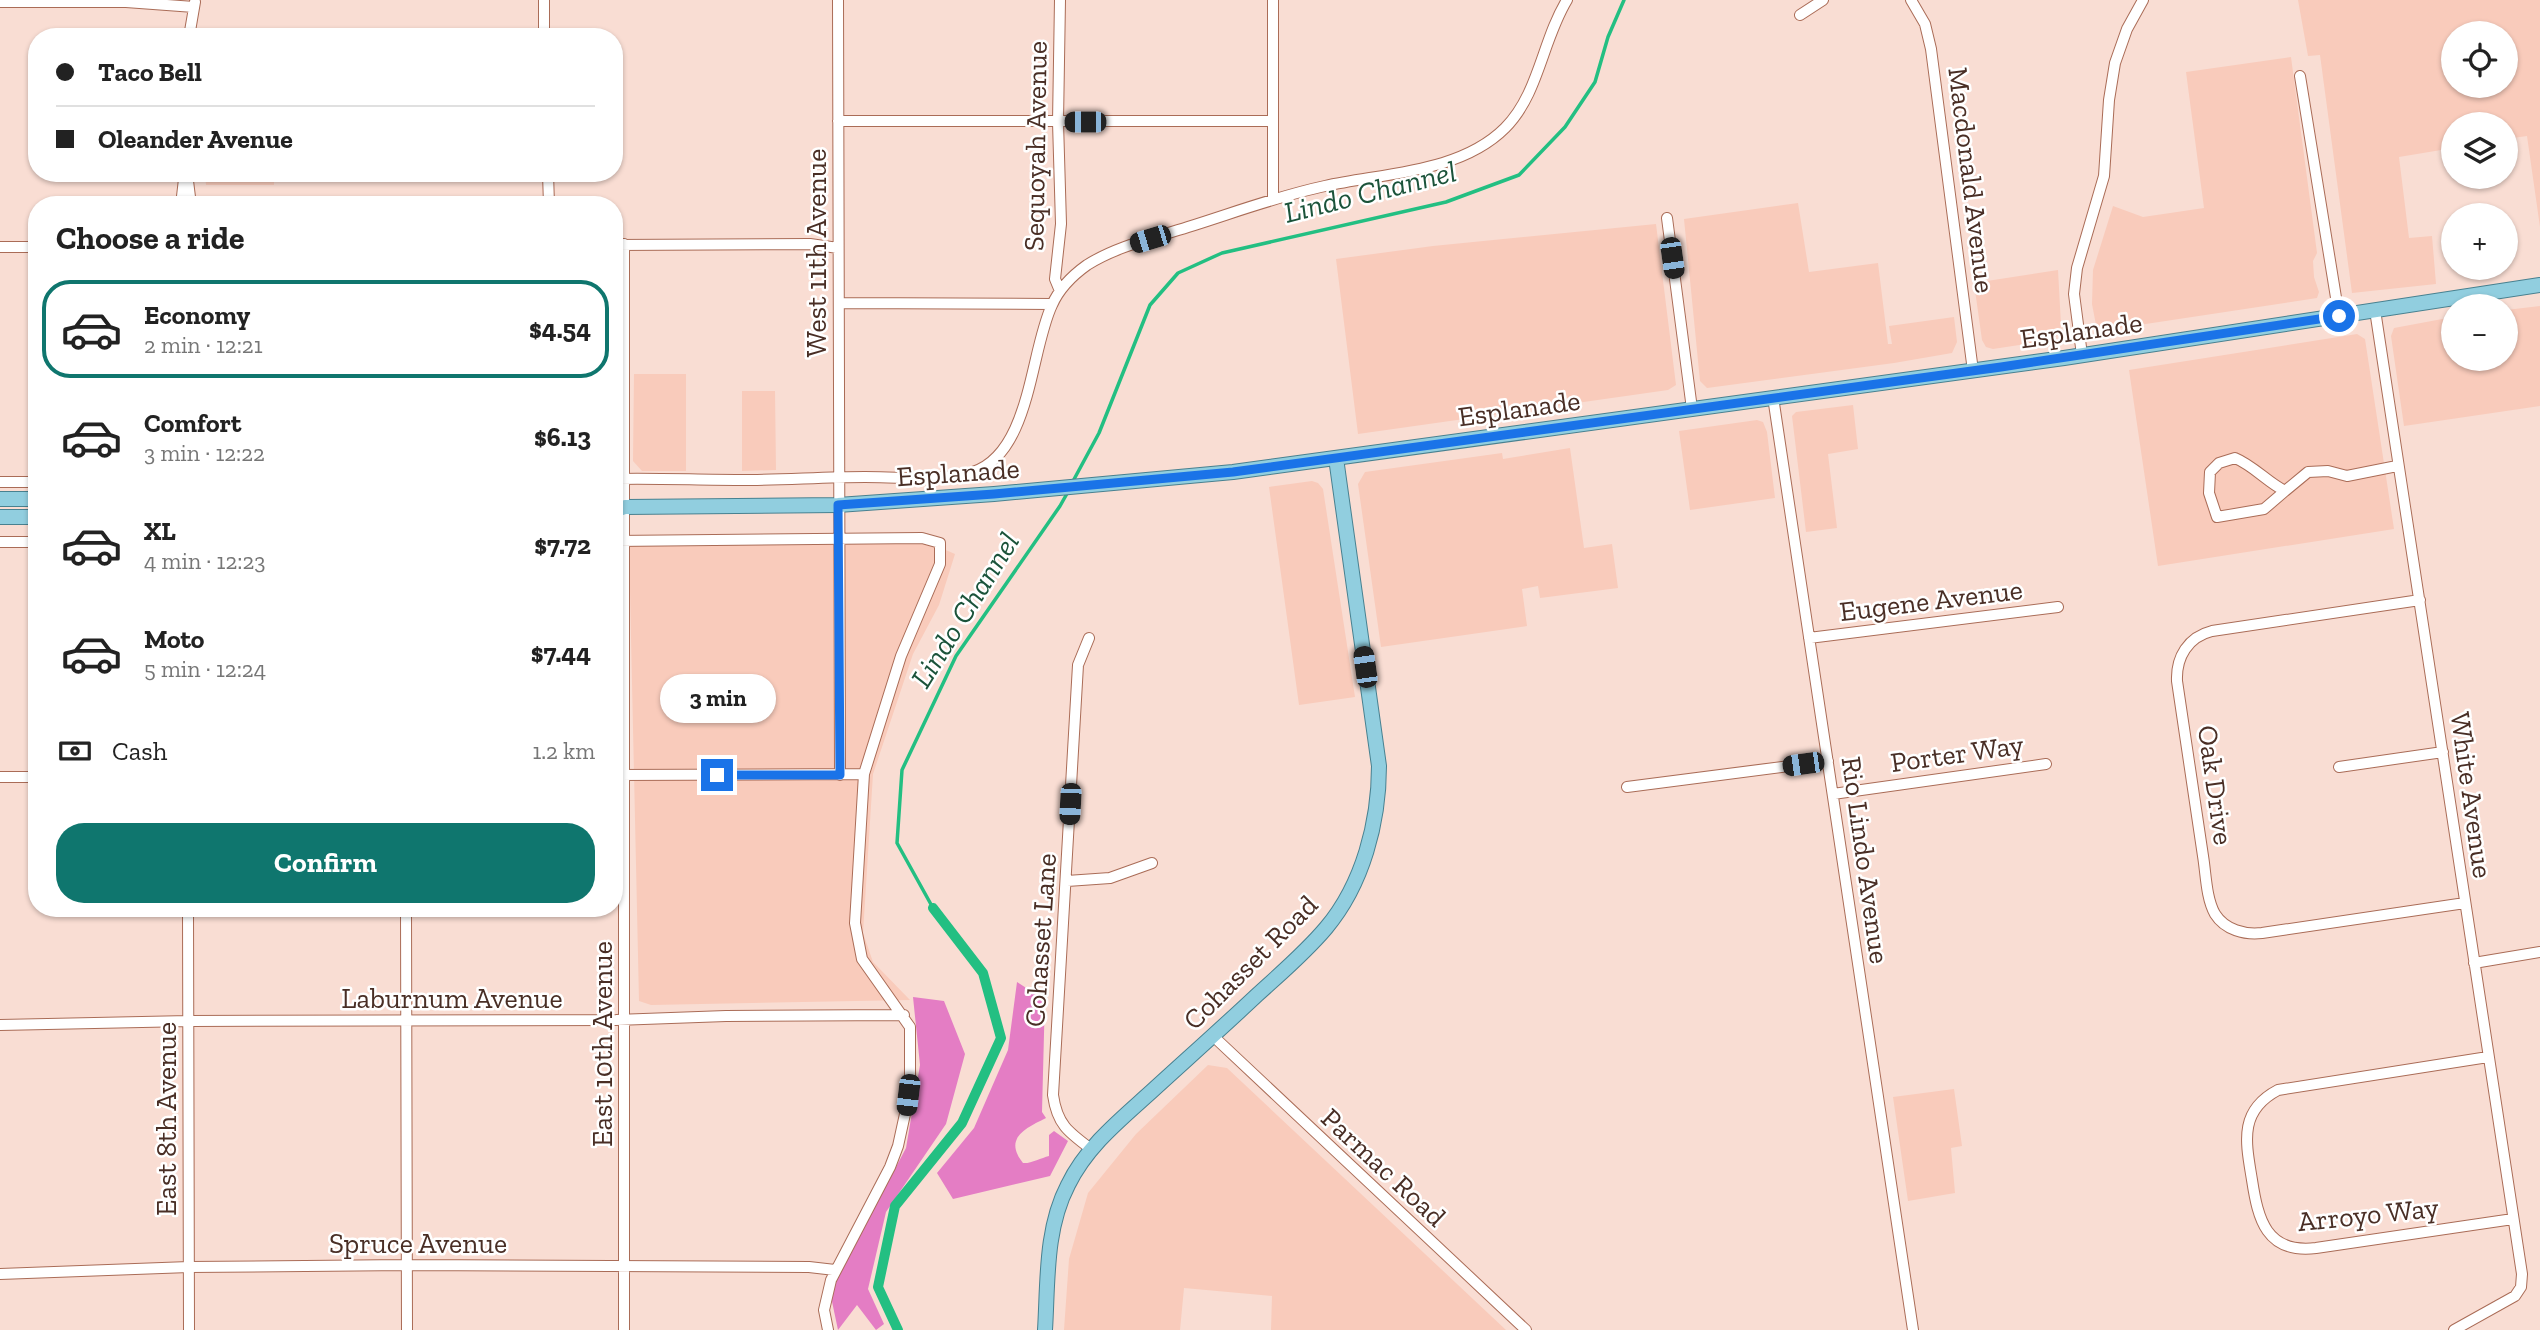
<!DOCTYPE html>
<html lang="en">
<head>
<meta charset="utf-8">
<style>
	:root { --surface:#fff; --page:#f2f2f2; --text:#222; --muted:#767676; --line:#e0e0e0; --accent:#0f766e }
	body { margin:0; font-family:"Zilla Slab",serif; background:var(--page); color:var(--text); height:100vh; display:flex; flex-direction:column; font-size:26px; white-space:nowrap }
	* { box-sizing:border-box; margin:0 }
	p { font-size:23px; color:var(--muted) }
	.icon { flex:none; width:38px; height:38px; fill:none; stroke:currentColor; stroke-width:2; stroke-linecap:round; stroke-linejoin:round }
	.map { position:relative; flex:1; overflow:hidden }
	.panel { position:absolute; left:28px; top:196px; width:595px; height:721px; display:flex; flex-direction:column; background:var(--surface); border-radius:28px; box-shadow:0 2px 5px #0004 }
	.panel>* { flex:none }
	.guide { position:absolute; left:28px; top:28px; width:595px; height:154px; border-radius:28px; box-shadow:0 2px 5px #0004; display:grid; align-content:center; height:154px; padding:0 28px; background:var(--surface) }
	.controls { position:absolute; left:2441px; top:21px; display:grid; gap:14px }
	.controls a { display:grid; place-items:center; width:77px; height:77px; border-radius:50%; background:var(--surface); box-shadow:0 2px 5px #0004; font-size:35px }
	.end { position:absolute; width:32px; height:32px; margin:-16px; border:9px solid #1a73e8; background:#fff; box-shadow:0 0 0 4px #fff }
	.from { border-radius:50% }
	.bubble { position:absolute; height:49px; border-radius:24px; background:var(--surface); box-shadow:0 2px 5px #0004; font-size:23px; font-weight:700; line-height:49px; text-align:center }
	.car { position:absolute; width:21px; height:42px; margin:-21px -10px; border-radius:9px; box-shadow:0 0 5px 2px #0007; background:linear-gradient(#222 24%,#8ab4d8 0 40%,#222 0 76%,#8ab4d8 0 86%,#222 0) }
	.guide b { display:flex; align-items:center; gap:24px; height:66px; font-size:26px }
	.guide b+b { border-top:2px solid var(--line) }
	.guide i { width:18px; height:18px; background:var(--text) }
	ul { padding:0; list-style:none }
	li { display:flex; align-items:center; gap:21px; height:98px; margin:0 14px 10px; padding:0 14px; border:4px solid transparent; border-radius:28px }
	li div { flex:1 }
	li b { display:block; font-size:26px }
	li em { font-style:normal; font-weight:700 }
	li.selected { border-color:var(--accent) }
	li>.icon { width:63px; height:63px; stroke-width:1.5 }
	h2 { padding:0 28px; font-size:32px; line-height:84px }
	.pay { display:flex; align-items:center; gap:18px; height:77px; padding:0 28px; font-size:26px }
	.pay p { margin-inline-start:auto }
	.cta { display:flex; gap:14px; margin-top:auto; padding:14px 28px }
	.cta a { flex:1; height:80px; border-radius:28px; background:var(--accent); color:#fff; font-size:28px; font-weight:700; line-height:80px; text-align:center }
	.map>svg:first-child { display:block }
	.built { fill:#f9cbbb; fill-rule:evenodd }
	.forest { fill:#e47dc4 }
	.lines { fill:none; stroke-linecap:round; stroke-linejoin:round }
	.stream { stroke:#23bf82; stroke-width:3.5 }
	.canal { stroke:#23bf82; stroke-width:10 }
	.minor-casing { stroke:#aa6c57; stroke-width:12 }
	.major-casing { stroke:#488190; stroke-width:16 }
	.minor { stroke:#fff; stroke-width:10 }
	.major { stroke:#91cedf; stroke-width:14 }
	.route { stroke:#1a73e8; stroke-width:9 }
	.labels { text-anchor:middle; stroke-width:5; stroke-linejoin:round; paint-order:stroke }
	.street-label { font-size:28px; fill:#492e25; stroke:#fff }
	.water-label { font-size:30px; font-style:italic; fill:#1b533a; stroke:#fff }
</style>
</head>
<body>
<div class="map">
<svg width="2540" height="1330" viewBox="0 0 2540 1330">
	<rect width="100%" height="100%" fill="#f9ddd3"/>
	<path class="built" d="M2298,0H2540V227L2527,136L2506,139V124H2454L2453,148L2399,157L2409,238L2432,236L2436,284L2352,293L2320,55L2308,56ZM2454,33H2506V86H2454Z
		M2291,57L2317,253L2313,261L2314,277L2319,292L2317,298L2106,330L2096,325L2092,304L2093,270L2113,206L2143,217L2204,208L2186,72Z
		M205,173H274V185H206Z
		M1798,203L1809,272L1878,263L1888,344H1892L1889,326L1954,317L1957,342L1952,353L1894,363L1707,388L1700,381L1684,219Z
		M1656,224L1676,385L1668,390L1358,434L1336,259L1433,246Z
		M2058,270L2061,325L2059,334L2052,340L1993,349L1986,347L1982,340L1974,283Z
		M2540,306V406L2404,426L2391,336L2394,328L2453,317L2454,359H2506V310Z
		M2357,334L2365,339L2394,529L2158,566L2129,370Z
		M634,374H686V471H642L633,461Z
		M742,391H775L776,470L742,471Z
		M1853,405L1858,449L1828,454L1837,528L1806,532L1792,416L1796,412Z
		M1757,420L1763,422L1767,432L1775,498L1690,510L1679,431Z
		M1570,448L1584,548L1612,544L1618,588L1540,598L1538,586L1522,589L1527,626L1381,647L1358,484L1365,472L1502,453L1503,459Z
		M1312,481L1318,483L1323,489L1355,697L1299,705L1269,487Z
		M907,541L932,544L955,554L939,605L913,654L873,774L863,933L873,962L910,1000L651,1005L639,1001L629,546Z
		M1208,1065L1227,1068L1506,1330H1271L1272,1296L1184,1288L1180,1330H1064L1069,1259L1088,1193L1136,1134Z
		M1954,1089L1962,1146L1951,1148L1955,1193L1908,1201L1893,1097Z"/>
	<path class="forest" d="M1017,982L1034,993L1045,995L1042,1112L1046,1118C1026,1128 1003,1138 1023,1163C1030,1164 1041,1158 1049,1156V1135L1054,1131L1068,1141L1050,1176L953,1199L937,1173L974,1128L1008,1050Z
		M913,997L944,1001L965,1054L946,1124L886,1212L868,1289L884,1324L876,1330L857,1305L838,1330L830,1292L906,1148L920,1065Z"/>
	<g class="lines">
		<path class="stream" d="M1072,483L1099,433L1150,305L1178,273L1222,253L1446,202L1519,175L1565,127L1595,82L1608,37L1624,0
			M933,908L897,843L902,770L956,656L1060,506L1069,490"/>
		<path class="canal" d="M898,1330L878,1287L895,1206L962,1123L1001,1038L983,973L933,908"/>
		<g class="minor-casing">
			<path id="minor" d="M544,0V37
				M838,0L840,775
				M1060,0L1058,122L1061,224L1055,279L1060,291
				M1911,0L1925,24L1931,49L1973,371
				M0,2H126L194,7
				M1800,15L1823,0
				M189,37L195,2
				M2300,76L2339,316
				M838,121H1273
				M187,173L191,205
				M548,173L549,205
				M1273,199V0
				M181,205L184,179
				M1667,218L1692,409
				M614,245L810,244L838,248
				M0,247H37
				M839,303L1052,304
				M2375,310L2522,1274L2521,1287L2515,1296L2454,1330
				M2082,355L2074,294L2077,268L2104,176L2109,100L2115,63L2127,29L2143,0
				M1773,397L1913,1330
				M2235,458C2254,466 2267,482 2285,491L2264,509L2217,517L2209,493L2210,472L2219,463Z
				M614,479C656,478 698,480 740,480C782,480 824,477 865,477C896,477 945,481 973,472C1031,453 1030,351 1052,305C1059,289 1073,275 1087,265C1117,246 1154,238 1188,227C1233,213 1278,196 1325,186C1383,173 1460,173 1505,128C1539,94 1542,41 1567,0
				M0,482H37
				M2285,491L2308,472L2328,471L2347,476L2397,466
				M614,541L922,538L940,543V564L901,656L864,774L855,923L862,959L910,1027V1076L905,1114L898,1146L890,1167L831,1280L824,1310L828,1330
				M0,542H37
				M2420,600L2212,631C2188,637 2176,657 2177,681C2186,739 2194,798 2203,856C2206,874 2206,898 2215,914C2225,930 2245,935 2262,933L2465,903
				M1089,638L1078,665L1053,1095C1057,1124 1068,1132 1091,1149
				M1809,638L2058,607
				M2339,767L2443,752
				M614,775L864,774
				M0,777H37
				M1627,787L1828,761
				M1833,794L2046,764
				M1067,881L1110,878L1152,863
				M188,908L189,1330
				M406,908L407,1330
				M2474,963L2540,952
				M0,1025L189,1021L616,1020L726,1016L904,1015
				M1213,1036L1526,1330
				M2488,1057L2278,1090C2238,1111 2246,1143 2252,1180C2258,1219 2266,1254 2316,1248L2513,1219
				M0,1274L189,1267L407,1265L809,1267L835,1270
				M624,1330V244"/>
		</g>
		<g class="major-casing">
			<path id="major" d="M0,499H37
				M614,511L625,507L838,505L994,494L1233,472L2064,358L2540,285
				M0,517H37
				M1045,1330C1048,1282 1045,1229 1068,1185C1087,1146 1120,1120 1152,1091C1187,1059 1223,1027 1257,995C1281,973 1305,953 1326,928C1363,884 1379,822 1379,766L1336,458"/>
		</g>
		<use href="#minor" class="minor"/>
		<use href="#major" class="major"/>
	</g>
	<g class="lines">
		<path class="route" d="M717,775H840L838,505L994,494L1233,472L2001,367L2339,316"/>
	</g>
	<g class="labels">
		<g class="street-label">
			<text transform="translate(1035 146) rotate(-89)" y="10">Sequoyah Avenue</text>
			<text transform="translate(1972 180) rotate(83)" y="10">Macdonald Avenue</text>
			<text transform="translate(816 253) rotate(-90)" y="10">West 11th Avenue</text>
			<text transform="translate(2081 330) rotate(-8)" y="10">Esplanade</text>
			<text transform="translate(1519 408) rotate(-8)" y="10">Esplanade</text>
			<text transform="translate(958 472) rotate(-4)" y="10">Esplanade</text>
			<text transform="translate(1931 600) rotate(-7)" y="10">Eugene Avenue</text>
			<text transform="translate(1957 753) rotate(-8)" y="10">Porter Way</text>
			<text transform="translate(2216 785) rotate(82)" y="10">Oak Drive</text>
			<text transform="translate(2472 795) rotate(82)" y="10">White Avenue</text>
			<text transform="translate(1866 860) rotate(82)" y="10">Rio Lindo Avenue</text>
			<text transform="translate(1040 940) rotate(-86)" y="10">Cohasset Lane</text>
			<text transform="translate(1250 962) rotate(-45)" y="10">Cohasset Road</text>
			<text x="452" y="1008">Laburnum Avenue</text>
			<text transform="translate(602 1044) rotate(-90)" y="10">East 10th Avenue</text>
			<text transform="translate(166 1119) rotate(-90)" y="10">East 8th Avenue</text>
			<text transform="translate(1384 1167) rotate(43)" y="10">Parmac Road</text>
			<text transform="translate(2368 1214) rotate(-6)" y="10">Arroyo Way</text>
			<text x="418" y="1253">Spruce Avenue</text>
		</g>
		<g class="water-label">
			<text transform="translate(1370 192) rotate(-14)" y="10">Lindo Channel</text>
			<text transform="translate(965 610) rotate(-58)" y="10">Lindo Channel</text>
		</g>
	</g>
</svg>
<div class="controls">
<a><svg class="icon" aria-label="locate" viewBox="0 0 24 24"><circle cx="12" cy="12" r="6"/><path d="M12 2v4M12 18v4M2 12h4M18 12h4"/></svg></a>
<a><svg class="icon" aria-label="layers" viewBox="0 0 24 24"><path d="M12 4l9 5-9 5-9-5zM3 14l9 5 9-5"/></svg></a>
<a>+</a>
<a>−</a>
</div>
<i class="end from" style="left:2339px;top:316px"></i>
<i class="end" style="left:717px;top:775px"></i>
<div class="bubble" style="left:660px;top:674px;width:116px">3 min</div>
<i class="car" style="left:1085px;top:122px;rotate:270deg"></i>
<i class="car" style="left:1150px;top:239px;rotate:253deg"></i>
<i class="car" style="left:1672px;top:258px;rotate:172deg"></i>
<i class="car" style="left:1365px;top:667px;rotate:352deg"></i>
<i class="car" style="left:1803px;top:764px;rotate:262deg"></i>
<i class="car" style="left:1070px;top:804px;rotate:183deg"></i>
<i class="car" style="left:908px;top:1095px;rotate:187deg"></i>
<div class="guide">
<b><i class="from"></i>Taco Bell</b>
<b><i></i>Oleander Avenue</b>
</div>
<section class="panel">
<h2>Choose a ride</h2>
<ul>
<li class="selected"><svg class="icon" aria-label="car" viewBox="0 0 24 24"><path d="M5 17H2v-5l4-1 3-4h7l3 4 3 1v5h-3M9 17h6M6 11h13"/><circle cx="7" cy="17" r="2"/><circle cx="17" cy="17" r="2"/></svg><div><b>Economy</b><p>2 min · 12:21</p></div><em>$4.54</em></li>
<li><svg class="icon" aria-label="car" viewBox="0 0 24 24"><path d="M5 17H2v-5l4-1 3-4h7l3 4 3 1v5h-3M9 17h6M6 11h13"/><circle cx="7" cy="17" r="2"/><circle cx="17" cy="17" r="2"/></svg><div><b>Comfort</b><p>3 min · 12:22</p></div><em>$6.13</em></li>
<li><svg class="icon" aria-label="car" viewBox="0 0 24 24"><path d="M5 17H2v-5l4-1 3-4h7l3 4 3 1v5h-3M9 17h6M6 11h13"/><circle cx="7" cy="17" r="2"/><circle cx="17" cy="17" r="2"/></svg><div><b>XL</b><p>4 min · 12:23</p></div><em>$7.72</em></li>
<li><svg class="icon" aria-label="car" viewBox="0 0 24 24"><path d="M5 17H2v-5l4-1 3-4h7l3 4 3 1v5h-3M9 17h6M6 11h13"/><circle cx="7" cy="17" r="2"/><circle cx="17" cy="17" r="2"/></svg><div><b>Moto</b><p>5 min · 12:24</p></div><em>$7.44</em></li>
</ul>
<div class="pay"><svg class="icon" aria-label="cash" viewBox="0 0 24 24"><path d="M3 7h18v10H3z"/><circle cx="12" cy="12" r="2"/></svg>Cash<p>1.2 km</p></div>
<div class="cta"><a>Confirm</a></div>
</section>
</div>
</body>
</html>
